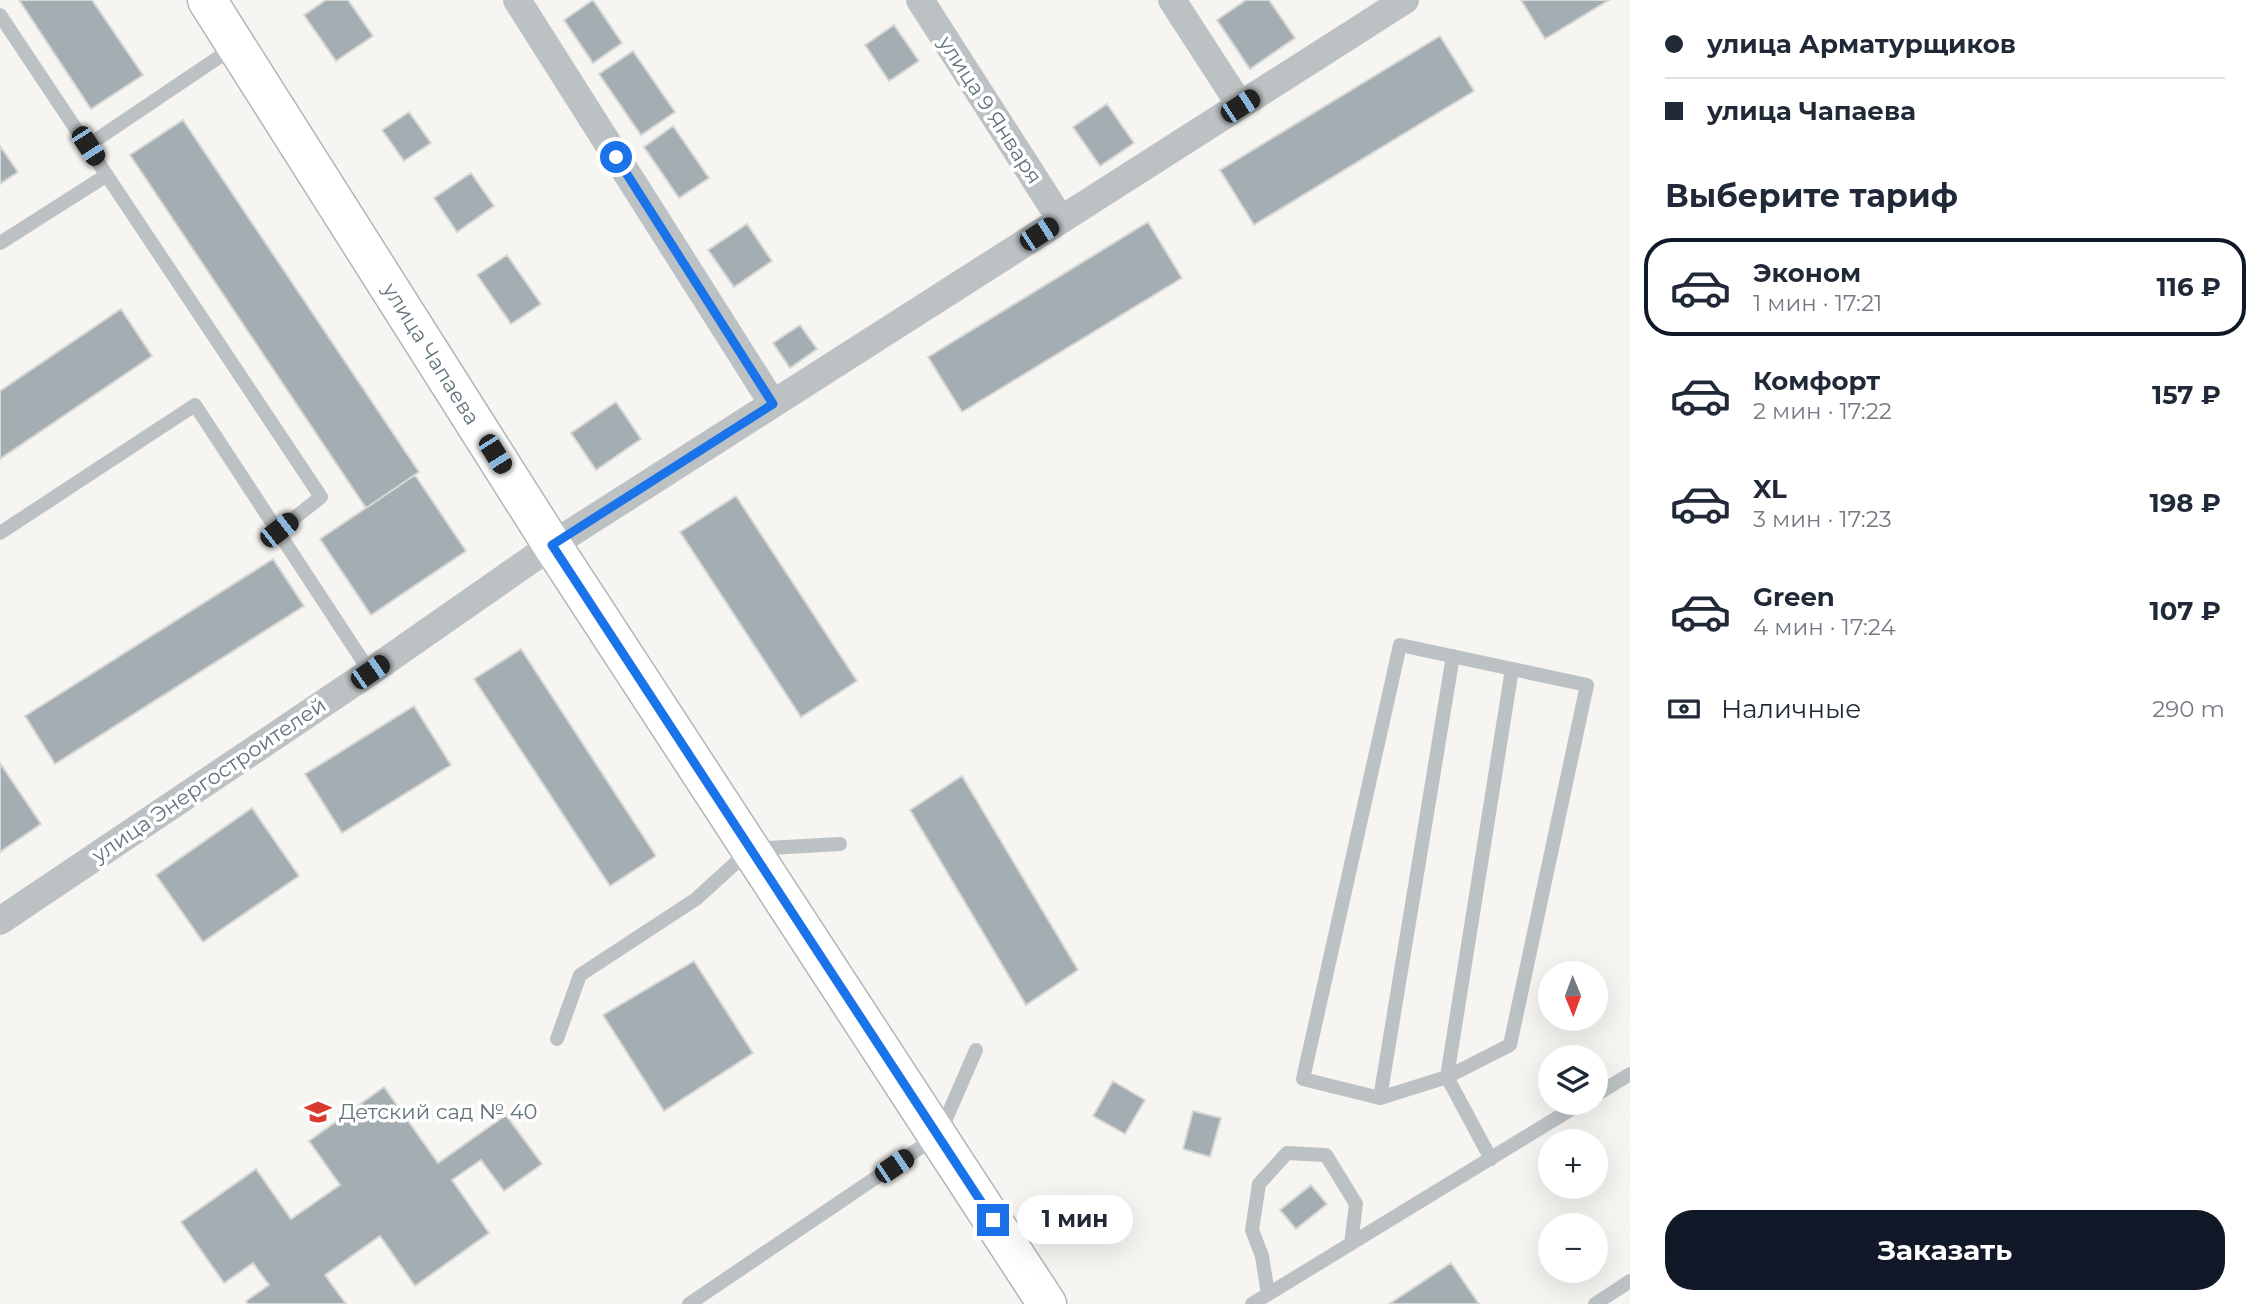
<!DOCTYPE html>
<html lang="ru">
<head>
<meta charset="utf-8">
<style>
	:root { --surface:#fff; --page:#f2f2f3; --text:#1f2937; --muted:#747a83; --line:#e0e1e3; --accent:#111827 }
	body { margin:0; font-family:Montserrat,sans-serif; background:var(--page); color:var(--text); height:100vh; display:flex; flex-direction:column; font-size:26px; white-space:nowrap }
	* { box-sizing:border-box; margin:0 }
	p { font-size:23px; color:var(--muted) }
	.icon { flex:none; width:38px; height:38px; fill:none; stroke:currentColor; stroke-width:2; stroke-linecap:round; stroke-linejoin:round }
	.map { position:relative; flex:1; overflow:hidden }
	.sheet { display:flex; flex-direction:column; background:var(--surface); width:630px }
	.sheet>* { flex:none }
	.top-card { display:grid; align-content:center; height:154px; padding:0 35px; background:var(--surface) }
	.needle { width:46px; rotate:179deg }
	.controls { position:absolute; left:1538px; top:961px; display:grid; gap:14px }
	.controls a { display:grid; place-items:center; width:70px; height:70px; border-radius:50%; background:var(--surface); box-shadow:0 7px 28px #0002; font-size:35px }
	.end { position:absolute; width:32px; height:32px; margin:-16px; border:9px solid #1a73e8; background:#fff; box-shadow:0 0 0 4px #fff }
	.from { border-radius:50% }
	.bubble { position:absolute; height:49px; border-radius:24px; background:var(--surface); box-shadow:0 7px 28px #0002; font-size:23px; font-weight:700; line-height:49px; text-align:center }
	.car { position:absolute; width:21px; height:42px; margin:-21px -10px; border-radius:9px; box-shadow:0 0 5px 2px #0007; background:linear-gradient(#222 24%,#8ab4d8 0 40%,#222 0 76%,#8ab4d8 0 86%,#222 0) }
	.top-card b { display:flex; align-items:center; gap:24px; height:66px; font-size:26px }
	.top-card b+b { border-top:2px solid var(--line) }
	.top-card i { width:18px; height:18px; background:var(--text) }
	ul { padding:0; list-style:none }
	li { display:flex; align-items:center; gap:21px; height:98px; margin:0 14px 10px; padding:0 21px; border:4px solid transparent; border-radius:28px }
	li div { flex:1 }
	li b { display:block; font-size:26px }
	li em { font-style:normal; font-weight:700 }
	li.current { border-color:var(--accent) }
	li>.icon { width:63px; height:63px; stroke-width:1.5 }
	h2 { padding:0 35px; font-size:32px; line-height:84px }
	.pay { display:flex; align-items:center; gap:18px; height:77px; padding:0 35px; font-size:26px }
	.pay p { margin-inline-start:auto }
	.action { display:flex; gap:14px; margin-top:auto; padding:14px 35px }
	.action a { flex:1; height:80px; border-radius:28px; background:var(--accent); color:#fff; font-size:28px; font-weight:700; line-height:80px; text-align:center }
	main { display:flex; flex:1; min-height:0 }
	.map>svg:first-child { display:block }
	.building { fill:#a4aeb2; stroke:#d7d7d5; stroke-width:2 }
	.lines { fill:none; stroke-linecap:round; stroke-linejoin:round }
	.secondary-casing { stroke:#afb6b9; stroke-width:41 }
	.lane { stroke:#bcc2c4; stroke-width:14 }
	.street { stroke:#bcc2c4; stroke-width:28 }
	.secondary { stroke:#fff; stroke-width:38 }
	.route { stroke:#1a73e8; stroke-width:9 }
	.labels { text-anchor:middle; stroke-width:7; stroke-linejoin:round; paint-order:stroke }
	.street-label { font-size:21px; fill:#62757c; stroke:#fff }
	.poi-label { font-size:21px; fill:#62757c; stroke:#fff; text-anchor:start }
</style>
</head>
<body>
<main>
<div class="map">
<svg width="1630" height="1304" viewBox="0 0 1630 1304">
	<rect width="100%" height="100%" fill="#f6f5f2"/>
	<path class="building" d="M19,0H92L143,75L91,109Z
		M326,0H348L373,36L336,61L304,15Z
		M593,0L622,43L593,63L564,20Z
		M1246,0H1269L1295,38L1250,69L1217,20Z
		M1521,0H1609L1545,39Z
		M894,25L919,61L889,81L865,45Z
		M1440,36L1474,91L1254,225L1220,170Z
		M633,51L675,112L641,135L599,74Z
		M1107,104L1134,143L1100,166L1073,127Z
		M409,112L431,143L404,161L382,130Z
		M183,120L419,472L366,508L130,155Z
		M673,126L709,178L679,198L644,147Z
		M0,146L18,172L0,184Z
		M471,173L494,206L457,232L434,198Z
		M1148,222L1182,278L962,412L928,357Z
		M747,224L772,261L734,287L708,250Z
		M507,255L541,304L511,324L477,275Z
		M121,309L152,356L0,459V391Z
		M800,325L817,349L790,368L773,343Z
		M616,402L641,439L596,470L571,433Z
		M415,475L466,551L371,615L320,539Z
		M736,496L857,681L801,717L680,532Z
		M273,559L304,606L55,764L25,716Z
		M521,649L656,856L610,886L474,679Z
		M414,706L451,765L342,833L305,774Z
		M0,763L41,824L0,852Z
		M962,776L1078,970L1026,1005L910,810Z
		M252,808L299,876L203,942L156,875Z
		M694,961L753,1053L664,1111L603,1015Z
		M1113,1081L1145,1100L1125,1134L1093,1116Z
		M384,1087L438,1163L506,1115L542,1164L504,1191L481,1160L452,1180L489,1233L415,1286L380,1236L325,1275L346,1304H248L246,1301L269,1285L253,1263L224,1283L181,1222L256,1169L291,1219L340,1185L309,1141Z
		M1193,1111L1221,1118L1210,1157L1183,1149Z
		M1311,1185L1327,1204L1296,1229L1280,1210Z
		M1451,1263L1479,1304H1389Z"/>
	<g class="lines">
		<g class="secondary-casing">
			<path id="secondary" d="M207,0L552,545L1047,1304"/>
		</g>
		<path class="lane" d="M0,15L321,497L279,530
			M87,146L234,47
			M0,243L107,175
			M0,533L195,405L370,672
			M1400,645L1587,685L1510,1045L1447,1077L1380,1098L1303,1079Z
			M557,1039L580,975L696,899L751,849L840,844
			M1596,1095L1630,1074
			M1380,1098L1453,656
			M1491,1159L1447,1077L1512,669
			M1268,1294L1262,1256L1252,1230L1259,1184L1287,1153L1326,1155L1356,1204L1351,1244
			M689,1304L939,1135L976,1050
			M1252,1304L1583,1102
			M1595,1304L1630,1281"/>
		<path class="street" d="M517,0L773,404
			M920,0L1061,220
			M1172,0L1240,105
			M0,921L370,672L552,545L1405,0"/>
		<use href="#secondary" class="secondary"/>
	</g>
	<g class="lines">
		<path class="route" d="M616,157L773,404L552,545L993,1220"/>
	</g>
	<defs>
		<g id="school-bare" transform="scale(2.1)"><path d="M0-5L7-2L0 1L-7-2ZM-4 1L0 2.5L4 1V4Q0 6-4 4Z" fill="#da392d" stroke="#fff" stroke-width="2.5" paint-order="stroke"/></g>
	</defs>
	<g fill-rule="evenodd">
		<use href="#school-bare" x="318" y="1112"/>
	</g>
	<g class="labels">
		<g class="street-label">
			<text transform="translate(990 110) rotate(57)" y="7">улица 9 Января</text>
			<text transform="translate(431 354) rotate(58)" y="7">улица Чапаева</text>
			<text transform="translate(209 780) rotate(-34)" y="7">улица Энергостроителей</text>
		</g>
		<g class="poi-label">
			<text x="339" y="1119">Детский сад № 40</text>
		</g>
	</g>
</svg>
<div class="controls">
<a><svg class="needle" viewBox="-14 -14 28 28"><path d="M0-13l5 13h-10z" fill="#e53935"/><path d="M0 13l5-13h-10z" fill="#747a83"/></svg></a>
<a><svg class="icon" aria-label="layers" viewBox="0 0 24 24"><path d="M12 4l9 5-9 5-9-5zM3 14l9 5 9-5"/></svg></a>
<a>+</a>
<a>−</a>
</div>
<i class="end from" style="left:616px;top:157px"></i>
<i class="end" style="left:993px;top:1220px"></i>
<div class="bubble" style="left:1017px;top:1195px;width:116px">1 мин</div>
<i class="car" style="left:1240px;top:106px;rotate:57deg"></i>
<i class="car" style="left:88px;top:146px;rotate:147deg"></i>
<i class="car" style="left:1039px;top:234px;rotate:57deg"></i>
<i class="car" style="left:495px;top:454px;rotate:148deg"></i>
<i class="car" style="left:279px;top:530px;rotate:52deg"></i>
<i class="car" style="left:370px;top:672px;rotate:55deg"></i>
<i class="car" style="left:894px;top:1166px;rotate:56deg"></i>
</div>
<section class="sheet">
<div class="top-card">
<b><i class="from"></i>улица Арматурщиков</b>
<b><i></i>улица Чапаева</b>
</div>
<h2>Выберите тариф</h2>
<ul>
<li class="current"><svg class="icon" aria-label="car" viewBox="0 0 24 24"><path d="M5 17H2v-5l4-1 3-4h7l3 4 3 1v5h-3M9 17h6M6 11h13"/><circle cx="7" cy="17" r="2"/><circle cx="17" cy="17" r="2"/></svg><div><b>Эконом</b><p>1 мин · 17:21</p></div><em>116 ₽</em></li>
<li><svg class="icon" aria-label="car" viewBox="0 0 24 24"><path d="M5 17H2v-5l4-1 3-4h7l3 4 3 1v5h-3M9 17h6M6 11h13"/><circle cx="7" cy="17" r="2"/><circle cx="17" cy="17" r="2"/></svg><div><b>Комфорт</b><p>2 мин · 17:22</p></div><em>157 ₽</em></li>
<li><svg class="icon" aria-label="car" viewBox="0 0 24 24"><path d="M5 17H2v-5l4-1 3-4h7l3 4 3 1v5h-3M9 17h6M6 11h13"/><circle cx="7" cy="17" r="2"/><circle cx="17" cy="17" r="2"/></svg><div><b>XL</b><p>3 мин · 17:23</p></div><em>198 ₽</em></li>
<li><svg class="icon" aria-label="car" viewBox="0 0 24 24"><path d="M5 17H2v-5l4-1 3-4h7l3 4 3 1v5h-3M9 17h6M6 11h13"/><circle cx="7" cy="17" r="2"/><circle cx="17" cy="17" r="2"/></svg><div><b>Green</b><p>4 мин · 17:24</p></div><em>107 ₽</em></li>
</ul>
<div class="pay"><svg class="icon" aria-label="cash" viewBox="0 0 24 24"><path d="M3 7h18v10H3z"/><circle cx="12" cy="12" r="2"/></svg>Наличные<p>290 m</p></div>
<div class="action"><a>Заказать</a></div>
</section>
</main>
</body>
</html>
